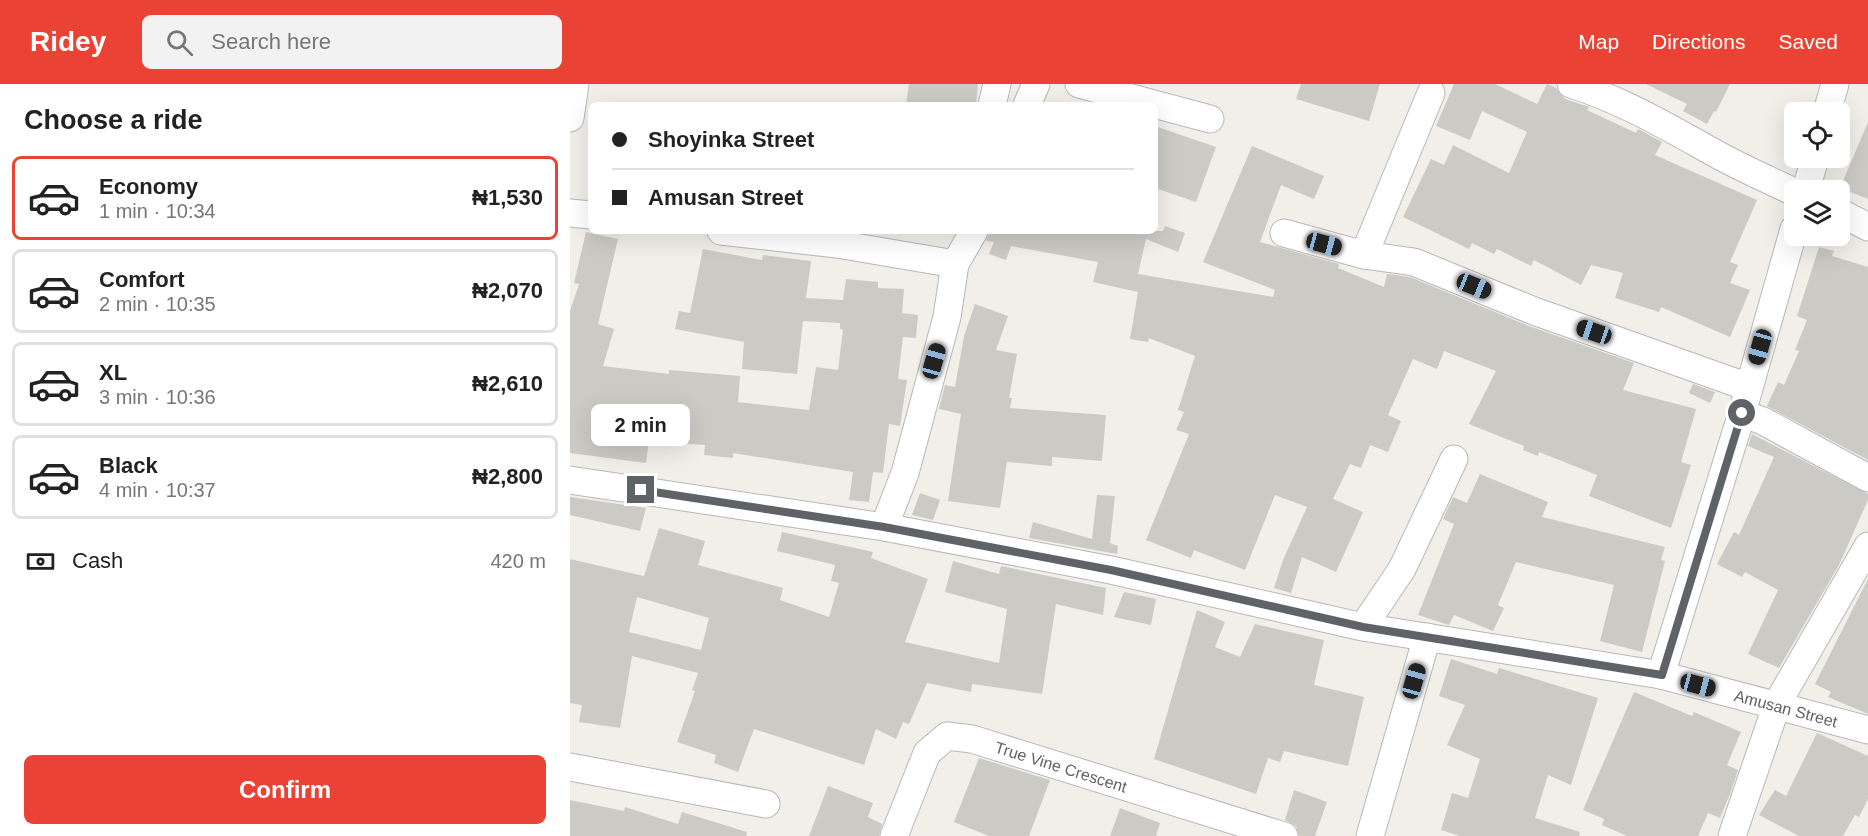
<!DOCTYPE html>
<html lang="en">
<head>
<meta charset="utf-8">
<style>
	:root { --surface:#fff; --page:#f2f2f2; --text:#222; --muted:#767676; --line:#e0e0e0; --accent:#ea4335 }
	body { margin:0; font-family:Helvetica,sans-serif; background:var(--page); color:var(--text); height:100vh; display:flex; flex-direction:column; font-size:22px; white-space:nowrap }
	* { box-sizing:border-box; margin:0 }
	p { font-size:20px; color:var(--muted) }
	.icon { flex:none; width:33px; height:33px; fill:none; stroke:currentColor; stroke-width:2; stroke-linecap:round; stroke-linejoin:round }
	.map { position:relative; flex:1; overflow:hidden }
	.panel { display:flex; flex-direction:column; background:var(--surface); width:570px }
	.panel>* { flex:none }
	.guide { position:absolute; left:18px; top:18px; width:570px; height:132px; border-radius:9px; box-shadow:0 6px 24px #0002; display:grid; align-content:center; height:132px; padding:0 24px; background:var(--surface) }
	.fabs { position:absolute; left:1214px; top:18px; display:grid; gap:12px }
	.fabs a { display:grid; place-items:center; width:66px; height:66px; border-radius:9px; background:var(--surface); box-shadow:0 6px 24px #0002; font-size:30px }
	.end { position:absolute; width:27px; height:27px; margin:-14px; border:8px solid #5f6368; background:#fff; box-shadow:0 0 0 3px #fff }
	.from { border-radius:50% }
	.bubble { position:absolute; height:42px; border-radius:9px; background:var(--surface); box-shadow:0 6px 24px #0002; font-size:20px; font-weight:700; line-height:42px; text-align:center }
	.car { position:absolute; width:18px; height:36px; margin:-18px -9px; border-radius:8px; box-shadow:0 0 4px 2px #0007; background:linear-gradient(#222 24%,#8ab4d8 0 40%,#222 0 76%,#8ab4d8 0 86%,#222 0) }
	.guide b { display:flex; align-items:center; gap:21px; height:57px; font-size:22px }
	.guide b+b { border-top:2px solid var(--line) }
	.guide i { width:15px; height:15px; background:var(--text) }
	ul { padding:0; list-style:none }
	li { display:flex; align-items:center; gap:18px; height:84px; margin:0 12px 9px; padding:0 12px; border:3px solid var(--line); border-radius:9px }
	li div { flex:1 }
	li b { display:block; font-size:22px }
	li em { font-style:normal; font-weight:700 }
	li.selected { border-color:var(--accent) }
	li>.icon { width:54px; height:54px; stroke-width:1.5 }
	h2 { padding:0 24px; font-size:27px; line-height:72px }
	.pay { display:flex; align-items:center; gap:15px; height:66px; padding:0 24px; font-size:22px }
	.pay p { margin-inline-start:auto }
	.cta { display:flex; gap:12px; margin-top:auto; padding:12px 24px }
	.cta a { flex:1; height:69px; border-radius:9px; background:var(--accent); color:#fff; font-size:24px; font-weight:700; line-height:69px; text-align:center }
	header { display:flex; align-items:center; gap:36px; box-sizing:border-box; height:84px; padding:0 30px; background:var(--accent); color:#fff }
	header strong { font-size:28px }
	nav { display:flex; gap:33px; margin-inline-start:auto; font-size:21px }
	.search { width:420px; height:54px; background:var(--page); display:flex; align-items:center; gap:15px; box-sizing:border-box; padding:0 21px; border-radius:9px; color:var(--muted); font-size:22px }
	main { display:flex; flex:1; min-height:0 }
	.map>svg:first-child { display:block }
	.building { fill:#cccac5; fill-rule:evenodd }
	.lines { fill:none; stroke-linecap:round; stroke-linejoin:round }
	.minor-casing { stroke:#b5b8bc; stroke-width:29 }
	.minor { stroke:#fff; stroke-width:27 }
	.route { stroke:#5f6368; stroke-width:8 }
	.labels { text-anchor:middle; stroke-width:5; stroke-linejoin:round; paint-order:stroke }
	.street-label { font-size:16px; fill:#5f6368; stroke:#fff }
</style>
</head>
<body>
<header>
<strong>Ridey</strong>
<div class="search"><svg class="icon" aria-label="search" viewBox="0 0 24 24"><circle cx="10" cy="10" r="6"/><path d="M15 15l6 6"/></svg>Search here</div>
<nav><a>Map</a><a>Directions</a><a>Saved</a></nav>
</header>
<main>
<section class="panel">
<h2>Choose a ride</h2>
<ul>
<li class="selected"><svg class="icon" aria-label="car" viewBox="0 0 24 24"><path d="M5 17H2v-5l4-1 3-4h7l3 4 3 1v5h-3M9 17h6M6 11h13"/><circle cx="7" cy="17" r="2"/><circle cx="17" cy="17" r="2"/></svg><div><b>Economy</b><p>1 min · 10:34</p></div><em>₦1,530</em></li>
<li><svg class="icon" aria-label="car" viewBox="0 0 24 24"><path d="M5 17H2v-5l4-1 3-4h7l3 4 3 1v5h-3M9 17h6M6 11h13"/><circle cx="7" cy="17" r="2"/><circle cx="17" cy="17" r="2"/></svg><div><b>Comfort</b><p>2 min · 10:35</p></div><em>₦2,070</em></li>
<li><svg class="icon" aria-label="car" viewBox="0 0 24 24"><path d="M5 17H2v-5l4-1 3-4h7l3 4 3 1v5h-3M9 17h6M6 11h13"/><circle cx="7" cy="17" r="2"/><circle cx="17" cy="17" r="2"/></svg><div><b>XL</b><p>3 min · 10:36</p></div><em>₦2,610</em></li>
<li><svg class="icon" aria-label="car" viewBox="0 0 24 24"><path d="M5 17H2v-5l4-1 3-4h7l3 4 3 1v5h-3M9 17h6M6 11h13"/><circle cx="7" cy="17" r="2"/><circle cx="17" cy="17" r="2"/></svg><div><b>Black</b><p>4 min · 10:37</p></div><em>₦2,800</em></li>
</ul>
<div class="pay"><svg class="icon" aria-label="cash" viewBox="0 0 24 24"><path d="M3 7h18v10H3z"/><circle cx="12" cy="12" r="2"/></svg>Cash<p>420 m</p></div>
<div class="cta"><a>Confirm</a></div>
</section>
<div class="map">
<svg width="1298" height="752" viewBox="0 0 1298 752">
	<rect width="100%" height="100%" fill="#f1efe8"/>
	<path class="building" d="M339,0H408L406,21H336Z
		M731,0H810L799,37L726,15Z
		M884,0H925L967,20L977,0L986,4L995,15L1019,23L1017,26L1066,49L1068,45L1092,58L1085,71L1187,116L1160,178L1168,181L1160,199L1180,206L1160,253L1091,223L1089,228L1045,214L1053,189L1021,181L1011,201L964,176L961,182L927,165L924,170L902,159L899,165L833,133L861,75L874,81L883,61L939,89L957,48L912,27L900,56L866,42Z
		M1076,0H1160L1146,28L1144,27L1137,40L1113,27L1117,20Z
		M1298,38V115L1270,104Z
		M585,42L646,63L626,118L585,104Z
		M682,62L754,92L744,115L711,101L690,158L769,180L768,184L814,203L817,190L840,193L959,242L1064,279L1053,306L1126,325L1111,378L1121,381L1101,444L1019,412L1027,391L969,368L968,372L953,366L954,362L899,340L926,287L874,267L867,285L843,275L818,331L831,337L818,368L800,361L791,384L780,380L763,415L793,428L766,488L732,473L721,509L704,504L713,476L737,423L705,411L675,486L624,466L621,474L576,456L619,350L606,346L614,328L608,326L625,272L579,254L578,258L560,255L568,208L523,198L528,178L441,162L436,176L419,170L424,158L416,157L420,147H593L595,142L615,149L608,168L576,155L568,190L703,213L705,206L633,178Z
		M16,148L48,155L28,240L44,245L33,282L99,290V286L170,292L168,318L239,326L246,283L268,286L273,246L270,245V239L233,237L227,290L172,285L174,258L105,245L109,227L120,229L133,165L192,176L193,171L241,177L236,214L273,216L276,195L308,198V204L334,205L332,229L348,231L346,254L333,253L328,295L337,296L330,342L319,340L313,389L303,388L299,418L279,416L283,388L163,369V374L134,371L135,361L79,357L76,379L0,369V227L9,200L4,199Z
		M1249,163L1264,167L1262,172L1298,183V376L1197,322L1208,298L1214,301L1229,267L1225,266L1237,236L1227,232Z
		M405,220L438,232L426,266L447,270L439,314H442L440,324L536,331L532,377L482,373V382L437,378L430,424L378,417L391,330L369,325L375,301L385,303L394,252Z
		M1123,300L1145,308L1140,319L1119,309Z
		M1182,350L1298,410V416L1269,481L1209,584L1178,570L1208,506L1175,488L1172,493L1147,480L1164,448L1169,451L1204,373L1178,362Z
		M910,390L978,418L972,433L1095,463L1091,476L1095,477L1072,568L1030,557L1044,501L946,478L928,521L934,524L923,547L884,531L879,541L848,531L884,440L873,435L883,413L897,419Z
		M350,409L370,416L363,436L342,431Z
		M527,411L545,412L540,459L548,462L547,470L459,454L463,438L522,455Z
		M0,413L76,424L70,447L0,431Z
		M89,444L135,457L128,481L213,504L210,516L259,533L269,499L261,497L265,481L207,467L212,448L303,468L301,474L358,495L335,558L429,579L437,525L375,508L383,477L429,490L431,482L536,504L533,531L486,520L472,610L402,600L401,608L357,599L339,640L333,638L326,655L306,645L294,681L184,645L168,688L144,679L146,671L107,658L125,607L122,606L128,589L62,572L50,644L9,638L12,621L0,619V475L74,492ZM67,513L139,534L131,566L59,548Z
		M1298,495V630L1258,613L1261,608L1245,600Z
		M554,508L586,515L581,541L544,533Z
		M627,526L655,538L645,563L670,573L685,540L754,556L744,601L794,613L778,682L714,667L710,678L698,674L686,710L584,675Z
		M881,575L927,590L929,584L1028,614L1001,701L978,691L965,734L1010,748L1009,752H890L871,746L882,709L898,714L910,675L877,661L895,621L869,612Z
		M1064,608L1122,632L1124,628L1171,648L1157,681L1168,686L1160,710L1150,734L1138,729L1128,752H1057L1032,741L1034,735L1013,726Z
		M1247,649L1298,672V715L1289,733L1285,731L1273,752H1229L1189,731L1205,706L1216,712Z
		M409,674L480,696L459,752H419L384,738Z
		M258,702L303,719L298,733L312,740L309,752H239Z
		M724,706L757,718L745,752H729L726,742L715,736Z
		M0,716L54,727L55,723L108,740L112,728L177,748L176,752H0Z
		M550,724L590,739L586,752H540Z"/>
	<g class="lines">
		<g class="minor-casing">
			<g id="minor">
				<path d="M509,0L640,35"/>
				<path d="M1001,0C1055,17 1101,45 1150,72C1174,85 1199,96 1224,108"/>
				<path d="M422,21L427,0"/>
				<path d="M457,21L466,0"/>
				<path d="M1257,28L1265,0"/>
				<path d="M0,34L5,0"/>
				<path d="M1236,106L1245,74"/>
				<path d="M1269,128L1298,143"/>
				<path d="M0,129L21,131"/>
				<path d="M151,147L267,160L385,180"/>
				<path d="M714,149L794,171L844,178L964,227L1178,303"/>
				<path d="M794,171L861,9"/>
				<path d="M1172,329L1193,337L1298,394"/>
				<path id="s1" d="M0,396L314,443L541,486L793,543L1091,591L1298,646"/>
				<path d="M314,443L335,389L377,233L385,180L404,147"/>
				<path d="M793,543L832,485L884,375"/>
				<path d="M1091,591L1172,329L1224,145"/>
				<path d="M0,683L196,720"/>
				<path id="s2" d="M324,752L357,669L377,652L402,655L714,752"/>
				<path d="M800,752L857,553"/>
				<path d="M1162,752L1207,620L1298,462"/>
			</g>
		</g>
		<use href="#minor" class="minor"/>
	</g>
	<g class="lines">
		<path class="route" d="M71,406L314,443L541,486L793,543L1092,591L1172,329"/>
	</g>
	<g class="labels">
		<g class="street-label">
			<text dy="6" stroke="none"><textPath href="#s1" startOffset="1238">Amusan Street</textPath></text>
			<text dy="6" stroke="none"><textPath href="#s2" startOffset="234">True Vine Crescent</textPath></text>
		</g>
	</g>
</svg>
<div class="fabs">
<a><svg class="icon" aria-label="locate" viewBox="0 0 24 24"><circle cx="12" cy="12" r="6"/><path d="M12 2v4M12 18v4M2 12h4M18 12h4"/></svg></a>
<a><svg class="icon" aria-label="layers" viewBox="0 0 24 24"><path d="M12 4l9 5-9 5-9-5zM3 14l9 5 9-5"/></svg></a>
</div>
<i class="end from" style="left:1172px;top:329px"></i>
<i class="end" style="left:71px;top:406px"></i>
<div class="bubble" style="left:21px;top:320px;width:99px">2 min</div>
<i class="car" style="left:754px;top:160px;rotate:105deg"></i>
<i class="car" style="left:904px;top:202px;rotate:112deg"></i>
<i class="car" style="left:1024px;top:248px;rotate:289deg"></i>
<i class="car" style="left:1190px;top:263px;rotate:196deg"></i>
<i class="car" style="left:364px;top:277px;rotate:16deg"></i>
<i class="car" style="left:844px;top:597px;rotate:16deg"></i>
<i class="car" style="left:1128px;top:601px;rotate:105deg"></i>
<div class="guide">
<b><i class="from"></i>Shoyinka Street</b>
<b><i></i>Amusan Street</b>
</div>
</div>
</main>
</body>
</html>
